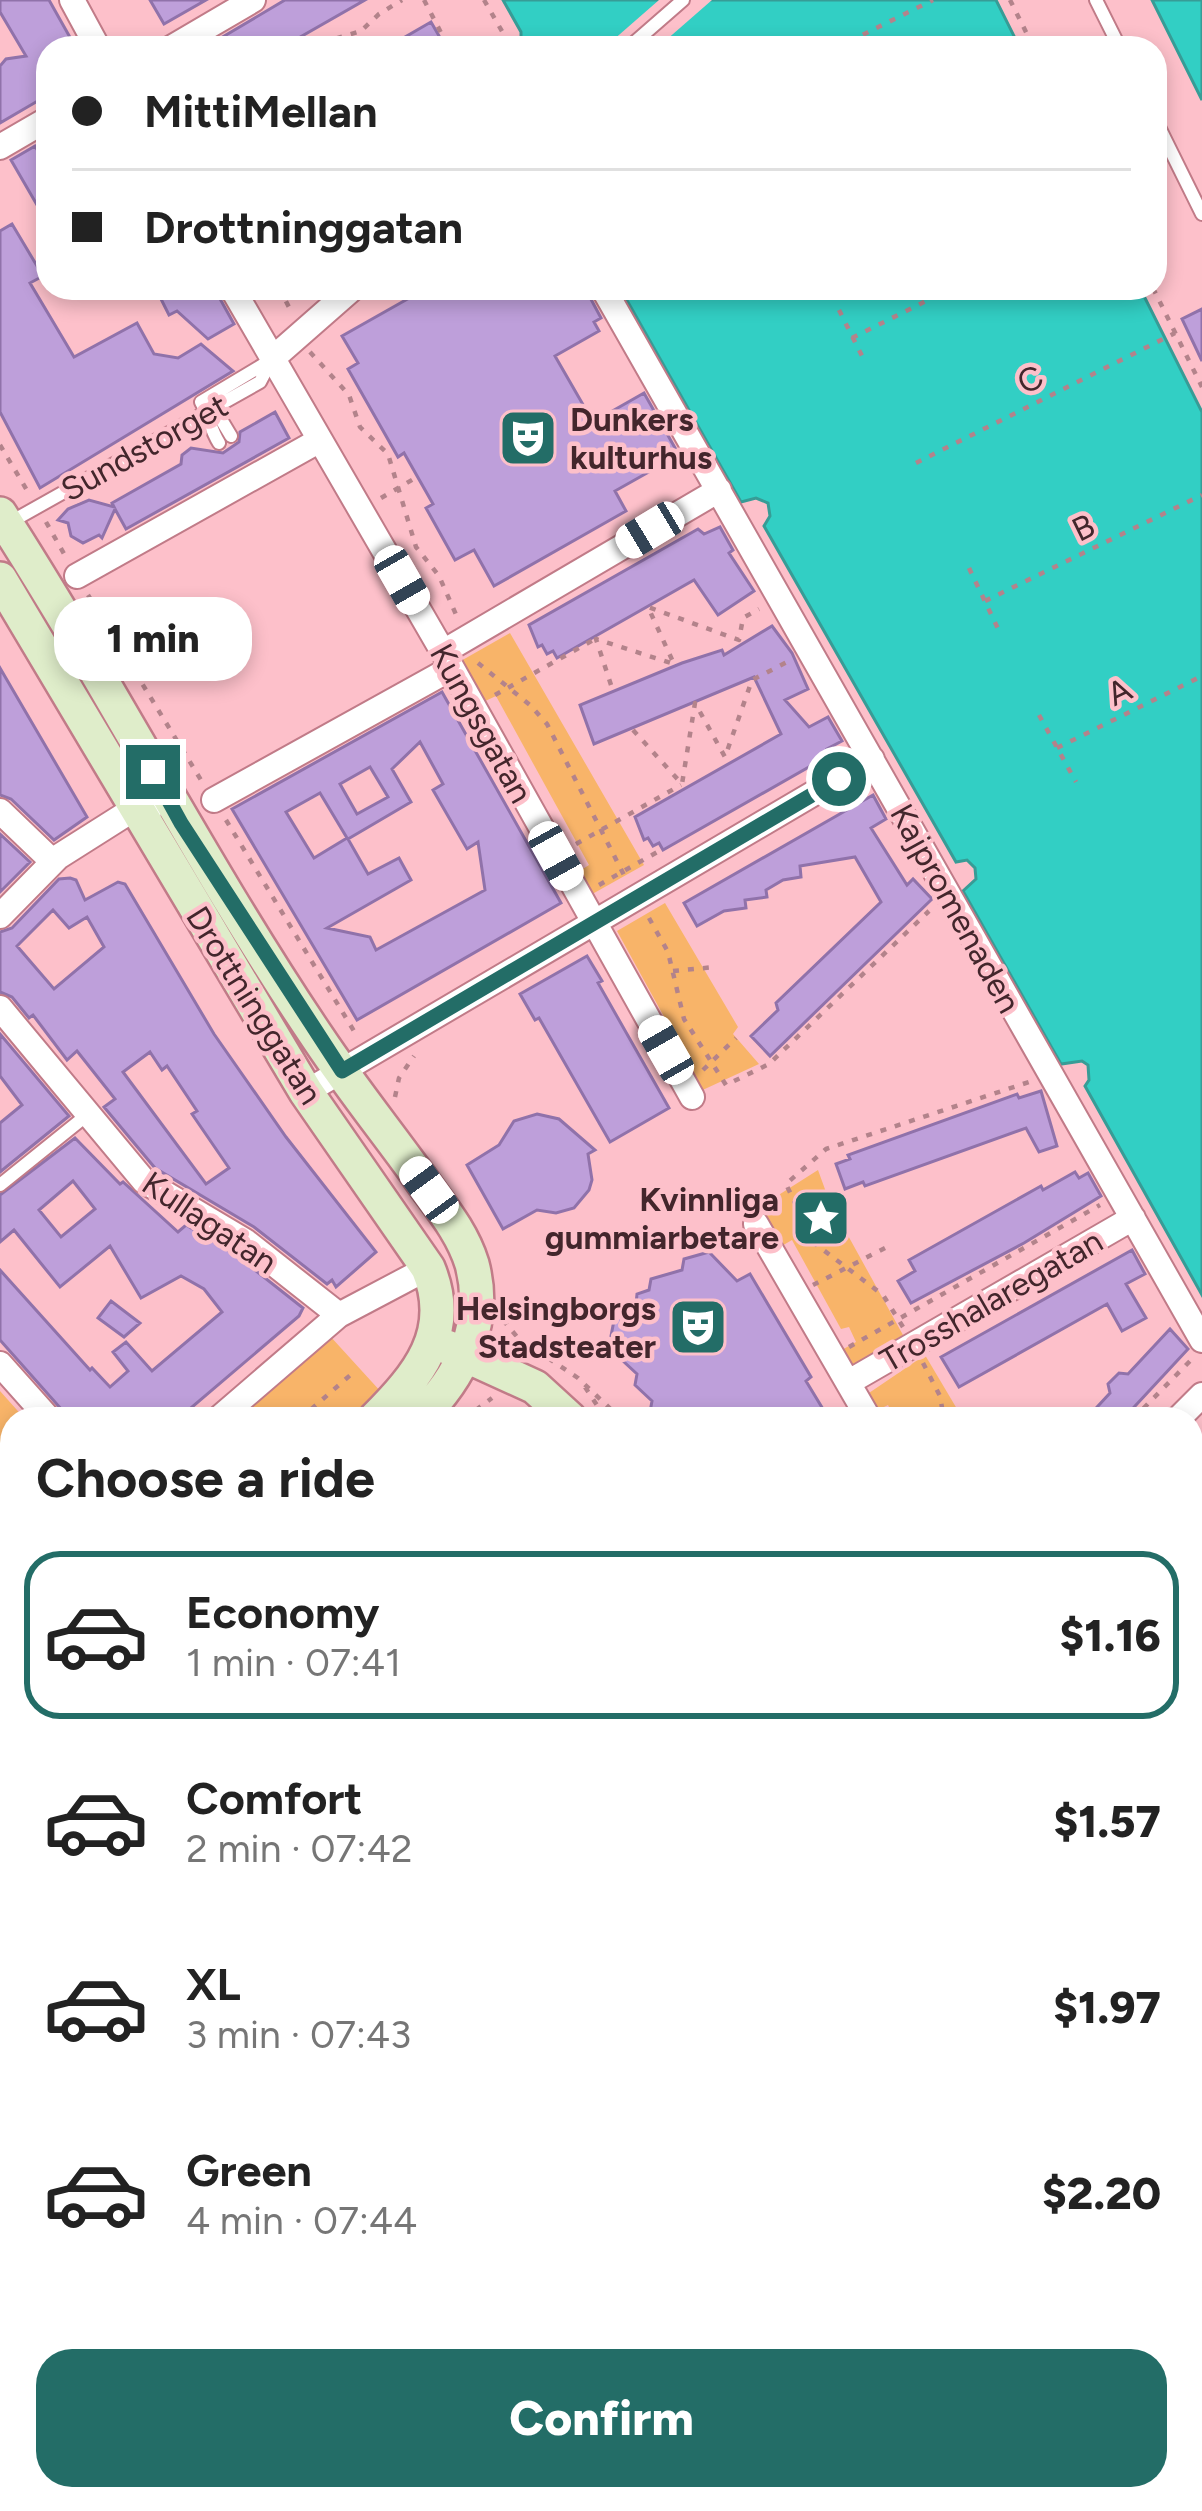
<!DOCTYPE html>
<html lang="en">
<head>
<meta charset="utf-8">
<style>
	:root { --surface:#fff; --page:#f6f6f6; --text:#222; --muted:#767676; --line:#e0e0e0; --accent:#236d67 }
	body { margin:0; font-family:Figtree,sans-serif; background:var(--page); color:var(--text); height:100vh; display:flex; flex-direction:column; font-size:45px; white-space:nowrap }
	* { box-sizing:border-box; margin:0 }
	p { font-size:39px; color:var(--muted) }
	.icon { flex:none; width:66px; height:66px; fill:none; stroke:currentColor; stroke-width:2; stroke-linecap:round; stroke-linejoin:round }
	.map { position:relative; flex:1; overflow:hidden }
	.drawer { position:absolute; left:0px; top:1407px; width:1203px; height:1104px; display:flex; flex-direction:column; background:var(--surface); border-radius:36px 36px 0 0; box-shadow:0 6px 18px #0003 }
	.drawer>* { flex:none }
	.top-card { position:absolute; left:36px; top:36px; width:1131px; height:264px; border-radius:36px; box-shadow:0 6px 18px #0003; display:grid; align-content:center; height:264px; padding:0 36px; background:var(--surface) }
	.end { position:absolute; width:54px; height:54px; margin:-27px; border:15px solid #236d67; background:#fff; box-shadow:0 0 0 6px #fff }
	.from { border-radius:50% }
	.bubble { position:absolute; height:84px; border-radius:36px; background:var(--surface); box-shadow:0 6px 18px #0003; font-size:39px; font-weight:800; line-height:84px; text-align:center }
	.car { position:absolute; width:36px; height:72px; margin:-36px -18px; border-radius:15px; box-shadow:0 0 9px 3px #0007; background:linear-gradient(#fff 24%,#345 0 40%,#fff 0 76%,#345 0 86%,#fff 0) }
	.top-card b { display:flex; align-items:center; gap:42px; height:114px; font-size:45px }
	.top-card b+b { border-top:3px solid var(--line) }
	.top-card i { width:30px; height:30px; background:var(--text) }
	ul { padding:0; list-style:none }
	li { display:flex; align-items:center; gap:36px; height:168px; margin:0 24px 18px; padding:0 12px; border:6px solid transparent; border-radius:36px }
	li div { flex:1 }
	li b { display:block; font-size:45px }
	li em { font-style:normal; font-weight:800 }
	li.selected { border-color:var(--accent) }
	li>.icon { width:108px; height:108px; stroke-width:1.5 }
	h2 { padding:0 36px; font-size:54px; line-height:144px }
	.button { display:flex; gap:24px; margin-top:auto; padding:24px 36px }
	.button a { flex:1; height:138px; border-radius:36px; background:var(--accent); color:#fff; font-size:48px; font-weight:800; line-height:138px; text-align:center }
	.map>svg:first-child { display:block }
	.green { fill:#f8b469 }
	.water { fill:#32cfc4; stroke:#379c96; stroke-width:3 }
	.pier { fill:#fdc0ca }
	.building { fill:#be9fda; stroke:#9072aa; stroke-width:3; fill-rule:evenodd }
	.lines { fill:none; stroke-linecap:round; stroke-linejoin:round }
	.lane-casing { stroke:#c17b88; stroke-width:16 }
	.street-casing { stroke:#c17b88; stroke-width:28 }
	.secondary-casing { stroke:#c17b88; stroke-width:38 }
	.path { stroke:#b3838b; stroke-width:4.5; stroke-dasharray:6 9; stroke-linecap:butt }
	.lane { stroke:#fff; stroke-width:12 }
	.street { stroke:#fff; stroke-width:24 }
	.secondary { stroke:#dfedca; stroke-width:33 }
	.route { stroke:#236d67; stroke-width:15 }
	.labels { text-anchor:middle; stroke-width:9; stroke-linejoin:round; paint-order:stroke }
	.street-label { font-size:33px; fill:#43262c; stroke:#fdc0ca }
	.poi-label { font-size:33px; font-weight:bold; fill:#43262c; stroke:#fdc0ca; text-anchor:end }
</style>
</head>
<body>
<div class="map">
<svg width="1202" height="2511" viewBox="0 0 1202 2511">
	<rect width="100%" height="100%" fill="#fdc0ca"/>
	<path class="green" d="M510,633L644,865L587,897L575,874L589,865L496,696L481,703L459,662Z
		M665,903L738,1027L733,1034L759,1064L694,1094L675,1061L685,1055L617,931Z
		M818,1170L830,1203L903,1335L849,1367L840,1351L856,1342L849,1327L841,1329L792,1240L780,1247L758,1208Z
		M330,1336L382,1393L354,1419H234Z
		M925,1355L963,1419H895L888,1405L874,1412L866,1395Z
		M0,1391L25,1419H12V2167L0,2174Z
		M302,2499H795L796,2511H314Z"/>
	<path class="water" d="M503,0H996L1020,48H521V32Z
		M1152,0H1202V100Z
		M620,288H1140L1202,412V1295L1085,1086L1089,1080L1088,1065L1082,1061L1061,1064L963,891L976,879L975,868L967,860L956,862L764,526L770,516L768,503L756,498L741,502Z"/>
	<path class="pier" d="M659,0H712L657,48H604Z"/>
	<path class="building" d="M0,0H49L76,48H48V95L0,123V66L6,59L26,56L0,12Z
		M150,0H206L164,24Z
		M285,0H365L281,48H204Z
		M431,22L446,48H386Z
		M35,146L48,168V224L11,160Z
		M12,224L43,276L30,283L74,357L137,323L154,354L178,358L201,344L233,371L40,488L0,412V231Z
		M165,288H214L234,324L208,339L177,311L169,315L161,299L169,294Z
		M427,288H585L601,318L594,322L599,331L555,356L593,422L644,393L679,455L615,491L626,511L494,586L474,550L455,560L426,508L433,504L404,453L398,457L348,369L358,363L342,336Z
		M1202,309V361L1182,319Z
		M275,412L289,438L126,529L115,509L102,538L99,535L83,543L71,536L68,523L58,520L68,509L89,500L114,507L112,503L181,464L182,455L191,448L223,453L239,442L240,432Z
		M720,527L733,550L729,553L754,591L718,615L694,580L557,658L553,651L547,654L542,645L538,647L529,625L698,529L704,534Z
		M772,626L792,653L808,689L785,700L809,727L828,717L842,741L827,749L830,755L663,850L659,843L653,846L648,838L644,840L635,817L781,734L754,677L594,744L580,705L682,663L722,650L724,655Z
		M0,668L87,817L54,840L11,799L0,795Z
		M442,692L561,903L357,1020L232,809ZM420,742L443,784L433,790L467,849L478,842L485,890L376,950L370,937L327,928L411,880L399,858L368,874L348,839L411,802L392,769ZM370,767L388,797L357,814L340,784ZM320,793L347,838L314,858L286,812Z
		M873,795L886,819L871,828L907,885L913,879L932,899L770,1056L751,1036L778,1010L776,1003L881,902L855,857L800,866L801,877L783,880L766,890L767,897L745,900L746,908L724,911L697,926L684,903Z
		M0,834L30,862L0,892Z
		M70,878L76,880L85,900L118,882L125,884L214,1034L286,1137L376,1252L336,1287L332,1280L327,1284L254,1227L155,1168L104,1107L115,1099L77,1051L67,1060L33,1015L29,1018L12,997L0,992V932L12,928L59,879ZM53,910L69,928L87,917L104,947L54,989L17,946ZM150,1052L162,1070L167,1066L197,1111L192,1114L229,1168L206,1184L123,1072Z
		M587,956L602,981L598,983L669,1108L610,1142L539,1018L535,1020L520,994Z
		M0,1034L69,1116L0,1172V1123L22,1105L0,1076Z
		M1041,1091L1057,1146L1039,1152L1026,1128L865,1186L863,1182L845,1189L836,1164L850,1159L848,1155L1017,1094L1019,1098Z
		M537,1114L559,1119L595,1150L588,1154L592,1180L589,1190L574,1208L556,1213L537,1210L503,1229L467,1165L499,1145L514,1121Z
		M75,1138L120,1184L123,1182L178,1232L186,1225L236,1255L303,1308L299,1316L178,1419H70L0,1340V1270L90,1370L92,1368L110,1387L128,1371L113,1352L126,1342L152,1371L222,1312L204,1289L181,1276L141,1298L110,1246L60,1287L14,1230L0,1242V1195ZM73,1181L95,1209L61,1237L39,1210Z
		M1075,1172L1079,1178L1088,1173L1101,1196L1024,1243L911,1303L898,1281L915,1271L909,1260L1041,1186L1043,1190Z
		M1132,1250L1145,1274L1126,1284L1146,1318L1122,1331L1107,1304L959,1387L941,1357Z
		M709,1252L737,1281L750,1274L811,1377L806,1381L829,1419H658L650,1412L652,1401L635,1385L637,1374L622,1360L625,1349L611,1336L616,1310L636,1304L637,1294L649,1290L651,1279L682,1270L684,1259Z
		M111,1301L140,1323L124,1337L98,1318Z
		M1170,1329L1188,1349L1123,1419H1086L1110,1393L1108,1384L1119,1373L1128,1374Z"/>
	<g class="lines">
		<g class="lane-casing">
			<path id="lane" d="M1096,0L1120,48
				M628,48L683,0
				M1155,119L1202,214
				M207,413L219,416L231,436
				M219,443C210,429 209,416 201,402L271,360
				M7,524L260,382L272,359
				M0,1185L87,1115"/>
		</g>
		<g class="street-casing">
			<path id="street" d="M72,0L98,48
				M171,48L253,0
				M0,147L48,119
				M232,288L443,652L692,1097
				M603,288L1202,1340
				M272,359L353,288
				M77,576L320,440
				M443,652L719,490
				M214,800L452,668
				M0,811L49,858L58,857L137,807L149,812
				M0,916L58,857
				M0,1008L144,1181L245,1241L339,1315
				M306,1092L872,759
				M756,1224L869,1419
				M0,1364L49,1419
				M849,1382L1133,1218
				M218,1419L339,1315L428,1268
				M1178,1419L1202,1395
				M1191,1711L1202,1699
				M1191,1751L1202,1760
				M1191,1976L1202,1964
				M283,2499L295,2511
				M809,2499L811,2511
				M934,2499L942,2511
				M35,2511L47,2499
				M1090,2511L1109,2499
				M1191,2511L1202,2505"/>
		</g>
		<g class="secondary-casing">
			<path id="secondary" d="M0,514C111,686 203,868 318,1038C350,1086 386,1131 420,1178C439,1205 462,1231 472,1264C488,1324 461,1378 418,1419
				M0,579L306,1092L428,1268C455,1332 418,1376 375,1419
				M447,1347L535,1387L570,1419
				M1191,2089L1202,2105
				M0,2205L12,2199
				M0,2232L12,2226"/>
		</g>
		<path class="path" d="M424,0L449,48
			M484,0L503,33V48
			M1010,0L1034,48
			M326,48L331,40L361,31L379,14L402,0
			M836,48L933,0
			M279,288L291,311
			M1153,288L1202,387
			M839,310L864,360
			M852,338L952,288
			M310,352L349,395L360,427L388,454L416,547L439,576L458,619
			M0,445L28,492
			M916,463L1175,333
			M381,498L417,477
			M46,522L67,559
			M969,568L1001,635
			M88,595L201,780
			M985,601L1202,495
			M478,663L530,705L547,724L625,877
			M611,685L596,639L674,664L648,607L739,640L743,618L759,609
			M495,695L595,639
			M1039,715L1076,782
			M633,730L682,784L695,703L725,757L752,680L789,661
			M1057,748L1202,676
			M226,820L357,1036
			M576,844L681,785
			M599,885L659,851
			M649,918L668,952L684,1019L726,1085L769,1064L929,911
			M673,971L715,967
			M703,1070L736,1038
			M395,1097L399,1078L414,1056
			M813,1285L885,1248
			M503,1320L518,1338L578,1378L621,1419
			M903,1327L883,1295L814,1243L786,1184L826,1149L1029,1082
			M849,1347L1100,1205
			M923,1363L940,1396L944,1419
			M585,1387L606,1419
			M300,1419L355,1371
			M464,1419L492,1398
			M1133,1419L1192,1359
			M0,1555L12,1558
			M1191,1631L1202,1625
			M0,1874L12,1798
			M1191,2035L1202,2051
			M0,2064L12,2068
			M0,2093H12
			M0,2110L12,2109
			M1192,2131L1202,2146
			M344,2499L355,2511
			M430,2499L433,2511
			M536,2499L545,2511
			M603,2499L604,2511
			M732,2499L744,2511
			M764,2499L765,2511
			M395,2511L411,2499
			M724,2511L730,2499"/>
		<use href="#lane" class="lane"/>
		<use href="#street" class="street"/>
		<use href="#secondary" class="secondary"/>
	</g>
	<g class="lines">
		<path class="route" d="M153,772L181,823L342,1071L839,779"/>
	</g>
	<defs>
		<g id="theatre-square" transform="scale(3)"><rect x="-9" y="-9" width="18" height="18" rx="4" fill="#236d67" stroke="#fdc0ca"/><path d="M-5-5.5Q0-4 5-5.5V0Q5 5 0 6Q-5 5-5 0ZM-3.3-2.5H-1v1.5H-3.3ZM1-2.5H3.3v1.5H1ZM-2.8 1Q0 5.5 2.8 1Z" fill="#fff"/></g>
		<g id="sight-square" transform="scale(3)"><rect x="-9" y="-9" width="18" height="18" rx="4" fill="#236d67" stroke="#fdc0ca"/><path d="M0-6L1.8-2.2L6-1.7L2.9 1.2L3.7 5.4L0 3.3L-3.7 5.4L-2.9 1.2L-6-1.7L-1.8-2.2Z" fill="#fff"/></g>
	</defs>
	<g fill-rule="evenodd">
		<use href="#theatre-square" x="528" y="438"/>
		<use href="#sight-square" x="821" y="1218"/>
		<use href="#theatre-square" x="698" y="1327"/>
	</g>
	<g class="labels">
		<g class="street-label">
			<text transform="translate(1030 379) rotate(-27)" y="12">C</text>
			<text transform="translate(144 447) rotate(-29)" y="12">Sundstorget</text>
			<text transform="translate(1083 527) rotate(-26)" y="12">B</text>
			<text transform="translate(1119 691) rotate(-26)" y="12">A</text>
			<text transform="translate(482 723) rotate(61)" y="12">Kungsgatan</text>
			<text transform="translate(956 908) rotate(61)" y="12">Kajpromenaden</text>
			<text transform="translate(255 1005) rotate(58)" y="12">Drottninggatan</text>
			<text transform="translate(210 1222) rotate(34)" y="12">Kullagatan</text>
			<text transform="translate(991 1300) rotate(-30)" y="12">Trosshalaregatan</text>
		</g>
		<g class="poi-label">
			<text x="570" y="431" text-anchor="start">Dunkers<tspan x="570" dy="38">kulturhus</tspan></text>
			<text x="779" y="1211">Kvinnliga<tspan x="779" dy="38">gummiarbetare</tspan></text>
			<text x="656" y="1320">Helsingborgs<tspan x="656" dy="38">Stadsteater</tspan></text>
		</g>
	</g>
</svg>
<i class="end from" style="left:839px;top:779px"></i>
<i class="end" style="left:153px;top:772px"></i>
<div class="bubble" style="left:54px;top:597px;width:198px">1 min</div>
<i class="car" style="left:650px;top:530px;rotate:239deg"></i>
<i class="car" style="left:402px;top:580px;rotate:150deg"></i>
<i class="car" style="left:556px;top:856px;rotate:151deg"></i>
<i class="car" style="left:666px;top:1050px;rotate:330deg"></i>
<i class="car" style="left:429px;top:1190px;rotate:324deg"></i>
<div class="top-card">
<b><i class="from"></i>MittiMellan</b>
<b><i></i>Drottninggatan</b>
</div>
<section class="drawer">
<h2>Choose a ride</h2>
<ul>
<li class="selected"><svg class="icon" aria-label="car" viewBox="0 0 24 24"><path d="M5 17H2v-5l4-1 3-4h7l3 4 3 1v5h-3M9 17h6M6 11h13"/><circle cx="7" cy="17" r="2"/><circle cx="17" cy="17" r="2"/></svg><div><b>Economy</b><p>1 min · 07:41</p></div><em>$1.16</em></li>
<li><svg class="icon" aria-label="car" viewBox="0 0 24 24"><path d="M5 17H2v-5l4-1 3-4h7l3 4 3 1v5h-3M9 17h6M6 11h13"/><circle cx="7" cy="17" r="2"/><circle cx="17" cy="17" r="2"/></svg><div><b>Comfort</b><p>2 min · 07:42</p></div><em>$1.57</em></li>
<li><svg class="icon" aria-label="car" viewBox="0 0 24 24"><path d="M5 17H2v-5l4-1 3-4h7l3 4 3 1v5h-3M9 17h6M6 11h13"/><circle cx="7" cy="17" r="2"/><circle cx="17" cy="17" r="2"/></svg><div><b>XL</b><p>3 min · 07:43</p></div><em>$1.97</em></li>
<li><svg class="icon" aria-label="car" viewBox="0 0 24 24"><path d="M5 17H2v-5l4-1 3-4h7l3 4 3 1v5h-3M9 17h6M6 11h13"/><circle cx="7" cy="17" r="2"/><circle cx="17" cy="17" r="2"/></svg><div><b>Green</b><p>4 min · 07:44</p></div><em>$2.20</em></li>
</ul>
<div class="button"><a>Confirm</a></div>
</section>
</div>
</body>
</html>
